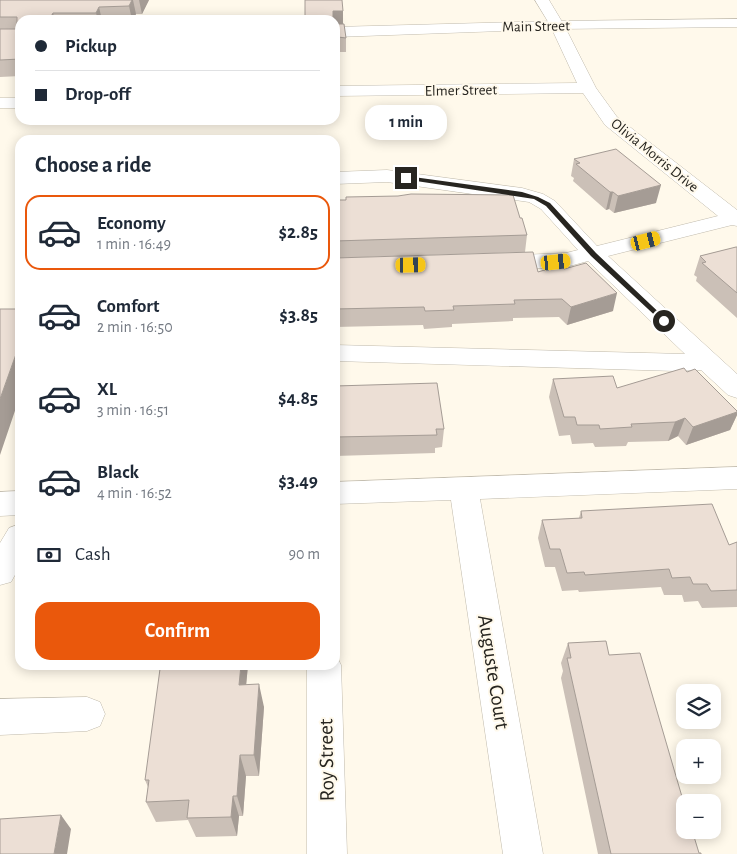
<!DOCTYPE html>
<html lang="en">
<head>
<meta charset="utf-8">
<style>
	:root { --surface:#fff; --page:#f6f6f7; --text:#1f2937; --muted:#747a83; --line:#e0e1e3; --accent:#ea580c }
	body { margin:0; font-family:"Alegreya Sans",sans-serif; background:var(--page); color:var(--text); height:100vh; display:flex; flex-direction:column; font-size:19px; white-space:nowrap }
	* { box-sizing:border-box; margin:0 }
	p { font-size:16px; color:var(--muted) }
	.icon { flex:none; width:28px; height:28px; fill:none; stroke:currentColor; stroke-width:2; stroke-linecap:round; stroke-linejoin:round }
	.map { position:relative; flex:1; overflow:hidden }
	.details { position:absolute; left:15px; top:135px; width:325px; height:535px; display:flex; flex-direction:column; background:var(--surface); border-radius:15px; box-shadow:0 2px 12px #0003 }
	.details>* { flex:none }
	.hud { position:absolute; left:15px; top:15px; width:325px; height:110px; border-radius:15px; box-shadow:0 2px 12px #0003; display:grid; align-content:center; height:110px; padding:0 20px; background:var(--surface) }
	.controls { position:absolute; left:676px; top:684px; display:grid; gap:10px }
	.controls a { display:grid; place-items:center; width:45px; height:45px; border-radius:10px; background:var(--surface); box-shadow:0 2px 12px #0003; font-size:25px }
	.end { position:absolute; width:22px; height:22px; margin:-11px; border:6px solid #272520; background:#fff; box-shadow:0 0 0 2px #fff }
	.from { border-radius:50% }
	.bubble { position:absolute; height:35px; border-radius:15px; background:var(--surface); box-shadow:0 2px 12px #0003; font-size:16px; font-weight:600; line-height:35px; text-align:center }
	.car { position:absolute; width:15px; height:30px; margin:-15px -8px; border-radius:6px; box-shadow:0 0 4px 1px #0007; background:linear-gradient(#f5c518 24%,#345 0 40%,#f5c518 0 76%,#345 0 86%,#f5c518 0) }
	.hud b { display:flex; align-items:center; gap:18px; height:48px; font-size:19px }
	.hud b+b { border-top:1px solid var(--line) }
	.hud i { width:12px; height:12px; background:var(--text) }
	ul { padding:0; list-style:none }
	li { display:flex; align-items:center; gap:15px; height:75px; margin:0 10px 8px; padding:0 10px; border:2px solid transparent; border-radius:15px }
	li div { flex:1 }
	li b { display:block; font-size:19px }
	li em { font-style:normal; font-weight:600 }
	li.active { border-color:var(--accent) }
	li>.icon { width:45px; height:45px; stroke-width:1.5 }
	h2 { padding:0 20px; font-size:22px; line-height:60px }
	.pay { display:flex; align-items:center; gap:12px; height:55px; padding:0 20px; font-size:19px }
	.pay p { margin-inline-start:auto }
	.cta { display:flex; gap:10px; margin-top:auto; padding:10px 20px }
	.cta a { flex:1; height:58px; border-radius:15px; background:var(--accent); color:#fff; font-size:20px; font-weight:600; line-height:58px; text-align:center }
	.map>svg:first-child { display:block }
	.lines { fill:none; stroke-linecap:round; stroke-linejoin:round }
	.minor-casing { stroke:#c0baac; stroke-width:1 }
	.tertiary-casing { stroke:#c0baac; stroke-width:1 }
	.minor { fill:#fff; fill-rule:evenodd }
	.tertiary { fill:#fff; fill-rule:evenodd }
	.wall { fill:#cbc0b7 }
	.shaded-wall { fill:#a59c95 }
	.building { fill:#ecdfd5; stroke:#a59c95 }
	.route { fill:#272520 }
	.labels { text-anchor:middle; stroke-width:4; stroke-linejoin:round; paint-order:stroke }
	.far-street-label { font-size:15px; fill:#272520; stroke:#fff9eb }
	.near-street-label { font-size:21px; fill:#272520; stroke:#fff9eb }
</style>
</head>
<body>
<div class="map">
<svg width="737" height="854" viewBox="0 0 737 854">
	<rect width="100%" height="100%" fill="#fff9eb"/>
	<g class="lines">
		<g class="minor-casing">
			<path id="minor" d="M535,0H549L564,25L596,88L617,117L737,210V226L732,225L608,256L737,374V398L728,395L701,370L676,371L335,361V345L685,354L588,261L566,267L499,270L491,268L488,263L491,258L499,256L566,253L578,250L541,209L529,202L387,182L335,184V172L387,170L522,188L543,194L555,201L597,246L718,216L605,125L583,93L335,96V86L577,83L550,25Z
				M0,98H20V108H0Z
				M737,467V489L480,499L543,854H503L451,500L335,504V482Z
				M20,491V515L0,516V492Z
				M20,524V566L11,582L0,585V543L9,528Z
				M335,653L341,665L347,854H307V665H335Z
				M87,697L100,702L105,714L100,726L87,731L0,735V699Z"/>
		</g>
		<g class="tertiary-casing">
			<path id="tertiary" d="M737,19V27L557,29L335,37V27L557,21Z"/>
		</g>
		<use href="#minor" class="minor"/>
		<use href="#tertiary" class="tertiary"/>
	</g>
	<path class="wall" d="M0,0H149L142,14H136L133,20H20V76L0,77Z
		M335,20L343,24L346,38V52H339V67H335Z
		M574,159L656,203L614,213L609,209L606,210L573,181L574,178L571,176Z
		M335,200L520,218L527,235L525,252L335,258Z
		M737,247V318L696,281L697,277L694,275L700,256Z
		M335,258L538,272L613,311L567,325L559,317L513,318V321L452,324V327L424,329L423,325L335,327Z
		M687,372L737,411V415L730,430L686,445L678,436L668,441L628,442L626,446L595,447L593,443L572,444L570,435L559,436L549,397L553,379L617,388Z
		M335,386L444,429L442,447L435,448V453L335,456Z
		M581,511L729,545L737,542V607L702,608L698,601L684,602L682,595H664L661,587L579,592L578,590L562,591L555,567H545L538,538L542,520L579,518Z
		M568,643L609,655L699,853L701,854H598L561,678L563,671L561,663Z
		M248,665L246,685L264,707L259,776H246L243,816H239L237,836L196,837L188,820L156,822L146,802L148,787L145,780Z"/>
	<path class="shaded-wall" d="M132,0H133L136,14L133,20H132L129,6Z
		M139,0H149L142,14Z
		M99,7L102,20H98L96,13Z
		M333,11H343V25L335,26V20H333Z
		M53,13L55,20H49Z
		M661,185L656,203L614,213L618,196Z
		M610,192H613L609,209L606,210Z
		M617,293L613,311L567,325L571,307Z
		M20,343V396L0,455V399Z
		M737,412V415L730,430L686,445L693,427Z
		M685,418L678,436L668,441L675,422Z
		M241,665H248L244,708L239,685Z
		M259,684L264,707L259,776L254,755Z
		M240,755L246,776L243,816L237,796Z
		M233,796L239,816L237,836L231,817Z
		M61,815L71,829L67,854H54Z"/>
	<path class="building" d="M0,0H132L129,6L99,7L96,13H53L49,20H20V59L0,60V29H17V17H0Z
		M305,0H342L343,11H333V20H305Z
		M335,24H344L346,38L338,37L339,52H335Z
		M616,149L661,185L618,196L613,192H610L576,164L580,163L574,159Z
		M411,194L513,195L520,218H522L527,235L335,241V200H346V197L398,196Z
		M736,247H737V293L702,263L706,262L700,256Z
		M533,252L538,272L561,265L564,269L586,263L617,293L571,307L562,299L514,300L515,304L453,306L454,310L425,311L424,307L335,309V258Z
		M0,309H20V343L0,399Z
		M684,368L687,372L695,369L737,411V412L693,427L685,418L675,422L631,424L632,427L600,429L599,425H577L575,417H564L553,379L613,376L617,388Z
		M437,383L444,429H436L437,435L335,437V386Z
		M712,504L729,545L737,542V590L711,591L707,584H693L690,577L672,578L669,569L585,575L584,572L567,573L560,549H550L542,520L582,518L581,511Z
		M606,641L609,655L640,653L685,807V830H692L699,853H701V854H611L567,658H571L568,643Z
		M166,665H241L239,685L259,684L254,755H240L237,796H233L231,817L187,818L189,800L146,802L149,780H145L160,669H165Z
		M61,815L54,854H0V819Z"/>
	<path class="route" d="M406,176L522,192L538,197L550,203L596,253L668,321L662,322L591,256L546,206L534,199L403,179Z"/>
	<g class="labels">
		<g class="far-street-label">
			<text transform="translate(536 26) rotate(-1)" y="5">Main Street</text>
			<text transform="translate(461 90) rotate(-1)" y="5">Elmer Street</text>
			<text transform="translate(655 155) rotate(39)" y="5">Olivia Morris Drive</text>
		</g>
		<g class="near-street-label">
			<text transform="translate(494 672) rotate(81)" y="7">Auguste Court</text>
			<text transform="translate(326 760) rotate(-91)" y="7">Roy Street</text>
		</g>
	</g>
</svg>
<div class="controls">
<a><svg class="icon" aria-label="layers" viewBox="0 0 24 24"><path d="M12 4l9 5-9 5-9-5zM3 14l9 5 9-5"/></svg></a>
<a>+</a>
<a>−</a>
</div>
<i class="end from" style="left:664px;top:321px"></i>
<i class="end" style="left:406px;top:178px"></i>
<div class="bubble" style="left:365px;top:105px;width:82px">1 min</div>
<i class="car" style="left:646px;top:241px;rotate:76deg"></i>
<i class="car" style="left:556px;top:262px;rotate:84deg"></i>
<i class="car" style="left:411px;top:265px;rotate:89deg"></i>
<div class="hud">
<b><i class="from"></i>Pickup</b>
<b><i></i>Drop-off</b>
</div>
<section class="details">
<h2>Choose a ride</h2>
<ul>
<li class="active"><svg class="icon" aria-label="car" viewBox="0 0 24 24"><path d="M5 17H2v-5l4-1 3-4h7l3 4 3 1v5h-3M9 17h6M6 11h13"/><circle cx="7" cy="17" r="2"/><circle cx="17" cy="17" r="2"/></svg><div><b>Economy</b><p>1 min · 16:49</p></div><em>$2.85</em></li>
<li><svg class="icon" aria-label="car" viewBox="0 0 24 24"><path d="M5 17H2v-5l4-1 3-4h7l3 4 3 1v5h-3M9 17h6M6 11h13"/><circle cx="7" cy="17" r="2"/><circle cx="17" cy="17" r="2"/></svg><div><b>Comfort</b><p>2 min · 16:50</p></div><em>$3.85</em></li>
<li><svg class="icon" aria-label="car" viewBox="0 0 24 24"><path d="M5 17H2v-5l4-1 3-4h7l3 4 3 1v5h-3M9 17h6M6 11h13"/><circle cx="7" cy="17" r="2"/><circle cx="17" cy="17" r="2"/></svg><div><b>XL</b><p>3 min · 16:51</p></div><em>$4.85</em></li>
<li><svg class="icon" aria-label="car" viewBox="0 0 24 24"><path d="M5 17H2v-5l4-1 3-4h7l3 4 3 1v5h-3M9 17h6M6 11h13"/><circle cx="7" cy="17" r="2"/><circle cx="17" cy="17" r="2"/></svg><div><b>Black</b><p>4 min · 16:52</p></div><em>$3.49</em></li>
</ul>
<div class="pay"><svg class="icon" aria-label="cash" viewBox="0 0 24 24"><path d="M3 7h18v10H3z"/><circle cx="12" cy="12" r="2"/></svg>Cash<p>90 m</p></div>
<div class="cta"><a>Confirm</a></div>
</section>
</div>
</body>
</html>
